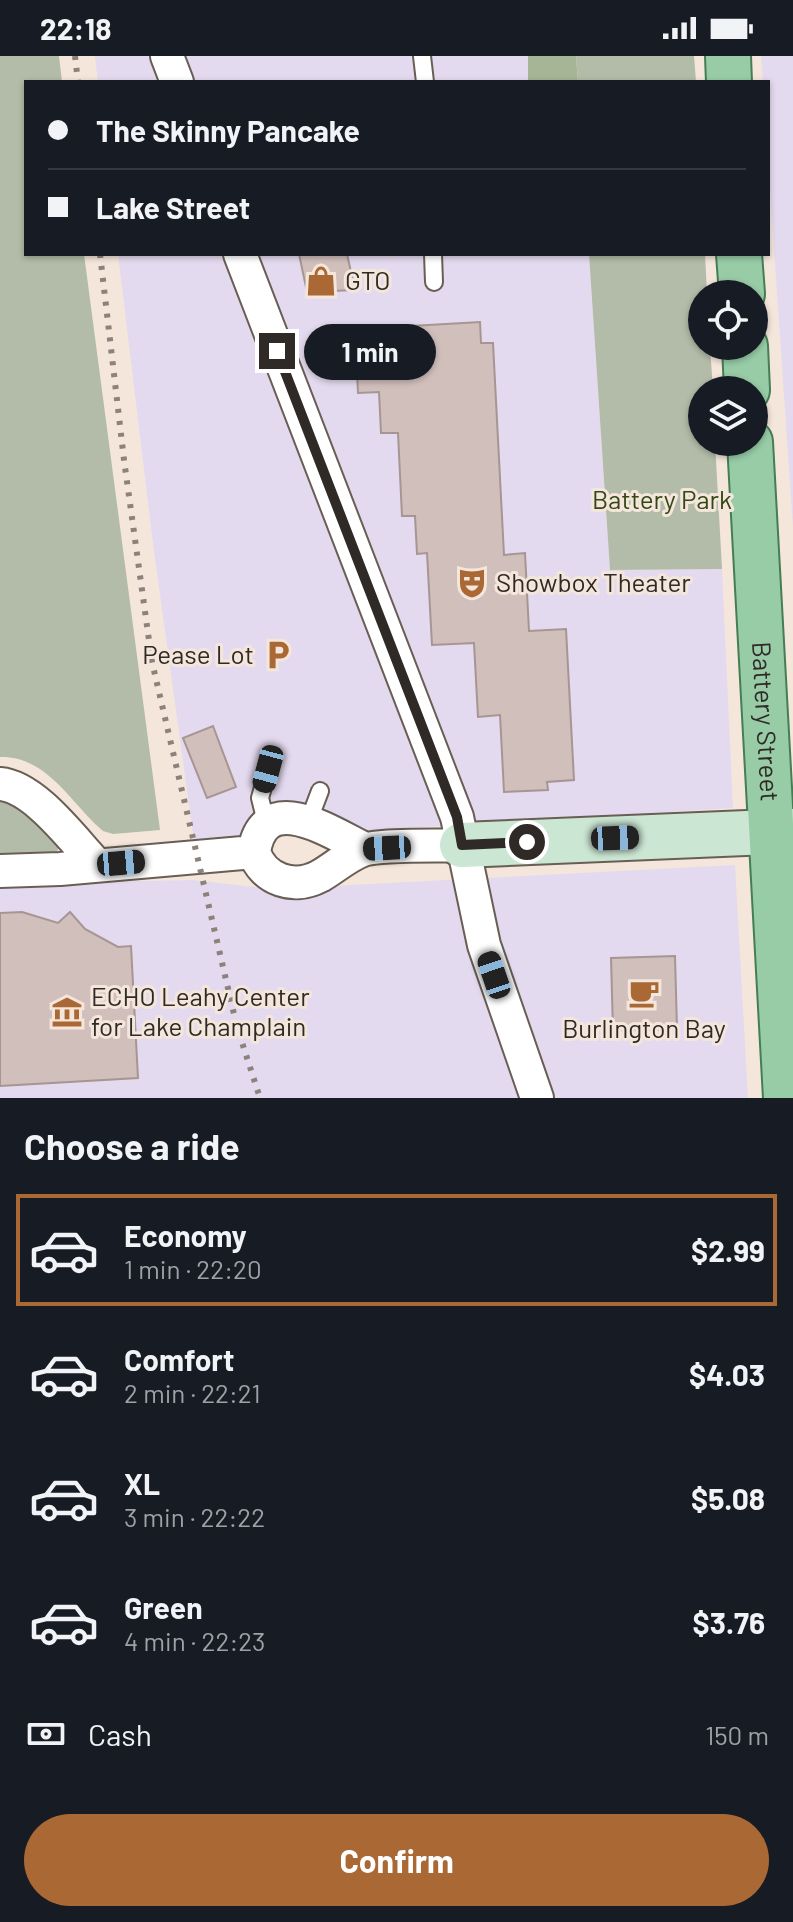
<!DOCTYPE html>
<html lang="en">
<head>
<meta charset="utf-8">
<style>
	:root { --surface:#171b24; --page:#20242c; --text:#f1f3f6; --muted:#9ea1a6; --line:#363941; --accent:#aa6834 }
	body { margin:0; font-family:Barlow,sans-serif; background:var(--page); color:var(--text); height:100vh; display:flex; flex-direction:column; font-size:30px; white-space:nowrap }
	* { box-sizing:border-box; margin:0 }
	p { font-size:26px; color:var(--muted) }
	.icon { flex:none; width:44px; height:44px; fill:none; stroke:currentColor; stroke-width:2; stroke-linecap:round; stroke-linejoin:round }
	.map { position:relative; height:1042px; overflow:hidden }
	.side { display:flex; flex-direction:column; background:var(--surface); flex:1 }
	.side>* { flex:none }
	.guide { position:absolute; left:24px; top:24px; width:746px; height:176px; border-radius:0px; box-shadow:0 2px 6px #0004; display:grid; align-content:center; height:176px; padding:0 24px; background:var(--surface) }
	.tools { position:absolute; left:688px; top:224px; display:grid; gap:16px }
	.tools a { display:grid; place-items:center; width:80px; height:80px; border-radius:50%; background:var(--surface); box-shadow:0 2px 6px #0004; font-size:40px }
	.end { position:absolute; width:36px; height:36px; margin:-18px; border:10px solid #2f2a26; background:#fff; box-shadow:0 0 0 4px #fff }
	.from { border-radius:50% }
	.bubble { position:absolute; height:56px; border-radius:28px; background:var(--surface); box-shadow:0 2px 6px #0004; font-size:26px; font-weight:700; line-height:56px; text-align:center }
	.car { position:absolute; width:24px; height:48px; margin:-24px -12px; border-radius:10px; box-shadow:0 0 6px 2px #0007; background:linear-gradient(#222 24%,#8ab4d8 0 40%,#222 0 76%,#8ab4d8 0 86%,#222 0) }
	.guide b { display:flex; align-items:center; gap:28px; height:76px; font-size:30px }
	.guide b+b { border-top:2px solid var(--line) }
	.guide i { width:20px; height:20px; background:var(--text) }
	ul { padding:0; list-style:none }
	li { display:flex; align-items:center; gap:24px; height:112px; margin:0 16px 12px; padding:0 8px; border:4px solid transparent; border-radius:0px }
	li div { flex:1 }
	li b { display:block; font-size:30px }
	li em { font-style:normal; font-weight:700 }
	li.active { border-color:var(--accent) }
	li>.icon { width:72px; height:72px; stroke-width:1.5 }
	h2 { padding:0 24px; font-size:36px; line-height:96px }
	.pay { display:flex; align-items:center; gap:20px; height:88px; padding:0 24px; font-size:30px }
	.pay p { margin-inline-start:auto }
	.button { display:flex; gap:16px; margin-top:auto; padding:16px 24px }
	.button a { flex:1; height:92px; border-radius:48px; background:var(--accent); color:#fff; font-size:32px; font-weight:700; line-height:92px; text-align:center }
	.status { display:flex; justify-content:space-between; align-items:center; height:56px; padding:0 40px; background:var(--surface); direction:ltr }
	.status svg { height:22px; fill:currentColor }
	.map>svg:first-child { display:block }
	.commercial { fill:#e4daef }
	.green { fill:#b2bca8 }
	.forest { fill:#a6b596 }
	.building { fill:#d1bfbc; stroke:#a69592; stroke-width:2 }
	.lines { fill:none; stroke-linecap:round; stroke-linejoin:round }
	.lane-casing { stroke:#695e54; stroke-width:20 }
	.street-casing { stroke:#695e54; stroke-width:36 }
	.secondary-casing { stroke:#695e54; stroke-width:48 }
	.primary-casing { stroke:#457d54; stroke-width:48 }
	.lane { stroke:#fff; stroke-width:16 }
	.street { stroke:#fff; stroke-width:32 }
	.secondary { stroke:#cbe6d3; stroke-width:44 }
	.primary { stroke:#97cca7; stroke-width:44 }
	.rail { stroke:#8c827b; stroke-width:6; stroke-dasharray:4 8; stroke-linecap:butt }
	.route { stroke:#2f2a26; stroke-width:10 }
	.labels { text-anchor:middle; stroke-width:6; stroke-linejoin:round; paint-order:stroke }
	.poi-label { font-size:26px; fill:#2f2a26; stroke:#f4e6db; text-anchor:start }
	.park-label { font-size:26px; fill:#334716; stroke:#f4e6db }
	.street-label { font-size:26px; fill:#2f2a26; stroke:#f4e6db }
</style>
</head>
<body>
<div class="status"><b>22:18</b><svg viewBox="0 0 49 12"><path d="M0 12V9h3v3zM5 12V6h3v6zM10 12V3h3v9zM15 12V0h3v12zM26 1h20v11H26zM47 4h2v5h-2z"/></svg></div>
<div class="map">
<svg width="793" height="1042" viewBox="0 0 793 1042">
	<rect width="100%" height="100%" fill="#f4e6db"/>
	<path class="commercial" d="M95,0H528V26H98Z
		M761,0H793V471L768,105V26H763Z
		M118,198H589L610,514L722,513L733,752L194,785L153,488Z
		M735,809L748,1042H0V828L193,824L272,833Z"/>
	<path class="green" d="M0,0H59L62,26H26V198H84L160,774L113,778L103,775C71,748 48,700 0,701Z
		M576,0H694L696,26H578Z
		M589,198H705L707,238H702V290H710L713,334H702V386H715L722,513L610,514Z
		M0,740L13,743L59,787L57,798L0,801Z"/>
	<path class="forest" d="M528,0H576L578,26H528Z"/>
	<path class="building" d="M299,198H347L355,234L307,236Z
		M480,266L481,287H493L504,499L525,497L529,575L566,573L574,724L547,726L548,734L504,736L500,659L478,661L474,587L432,589L427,497L417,498L415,460H402L398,377H381L379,336L358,337L356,295L395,293L394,271Z
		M213,670L236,731L207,742L183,682Z
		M22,856L58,867L70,856L85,873L118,891L131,890L138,1022L0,1030V857Z
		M675,900L677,973L613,975L611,902Z"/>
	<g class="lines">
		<g class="lane-casing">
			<path id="lane" d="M422,0L425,26
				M433,198L434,226
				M309,764L320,735
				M267,770L260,742L268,713"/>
		</g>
		<g class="street-casing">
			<path id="street" d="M167,0L177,26
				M240,198L457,761L484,889L537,1042
				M0,728C35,731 73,784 97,809
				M365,793C333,778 264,730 254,796C263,824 294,834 320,820C334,812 347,800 363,794C380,788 440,790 462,789
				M0,815L60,813L254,796"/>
		</g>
		<g class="secondary-casing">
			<path id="secondary" d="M462,789L793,775"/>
		</g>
		<g class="primary-casing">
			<g id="primary">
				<path d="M728,0L729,26"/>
				<path d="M739,198L742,238"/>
				<path d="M745,290L747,334"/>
				<path id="s1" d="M750,386L786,1042"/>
			</g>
		</g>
		<use href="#lane" class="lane"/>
		<use href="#street" class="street"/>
		<use href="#secondary" class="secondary"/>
		<use href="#primary" class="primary"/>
		<path class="rail" d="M75,0L78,26
			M100,198L124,404L152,606L237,971L260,1042"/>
	</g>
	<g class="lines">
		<path class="route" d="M277,295L457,761L462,789L527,786"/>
	</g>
	<defs>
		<g id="shop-bare" transform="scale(2.4)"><path d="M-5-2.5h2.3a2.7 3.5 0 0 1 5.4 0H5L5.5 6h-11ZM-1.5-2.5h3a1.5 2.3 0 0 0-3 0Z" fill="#aa6834" stroke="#f4e6db" stroke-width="2.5" paint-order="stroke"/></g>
		<g id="theatre-bare" transform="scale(2.4)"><path d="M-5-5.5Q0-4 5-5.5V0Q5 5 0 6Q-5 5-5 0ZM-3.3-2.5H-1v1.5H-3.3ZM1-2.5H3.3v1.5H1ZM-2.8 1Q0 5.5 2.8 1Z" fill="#aa6834" stroke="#f4e6db" stroke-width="2.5" paint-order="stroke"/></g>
		<g id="parking-bare" transform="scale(2.4)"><path d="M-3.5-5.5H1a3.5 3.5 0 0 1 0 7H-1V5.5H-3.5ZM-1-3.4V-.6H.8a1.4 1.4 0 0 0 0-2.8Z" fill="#aa6834" stroke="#f4e6db" stroke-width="2.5" paint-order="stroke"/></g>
		<g id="cafe-bare" transform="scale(2.4)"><path d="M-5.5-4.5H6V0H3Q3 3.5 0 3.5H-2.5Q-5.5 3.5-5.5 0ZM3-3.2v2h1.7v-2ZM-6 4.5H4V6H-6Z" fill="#aa6834" stroke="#f4e6db" stroke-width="2.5" paint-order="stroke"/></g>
		<g id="museum-bare" transform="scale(2.4)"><path d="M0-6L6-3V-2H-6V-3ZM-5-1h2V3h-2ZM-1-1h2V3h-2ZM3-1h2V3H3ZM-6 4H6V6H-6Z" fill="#aa6834" stroke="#f4e6db" stroke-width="2.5" paint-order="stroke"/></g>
	</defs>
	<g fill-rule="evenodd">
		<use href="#shop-bare" x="321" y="225"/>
		<use href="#theatre-bare" x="472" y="527"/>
		<use href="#parking-bare" x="278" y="599"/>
		<use href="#cafe-bare" x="644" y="937"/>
		<use href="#museum-bare" x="67" y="956"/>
	</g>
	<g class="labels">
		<g class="poi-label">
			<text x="345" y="234">GTO</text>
			<text x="496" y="536">Showbox Theater</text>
			<text x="254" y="608" text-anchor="end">Pease Lot</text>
			<text x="91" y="950">ECHO Leahy Center<tspan x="91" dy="30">for Lake Champlain</tspan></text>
			<text x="644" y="982" text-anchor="middle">Burlington Bay</text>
		</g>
		<g class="park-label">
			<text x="662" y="453">Battery Park</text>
		</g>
		<g class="street-label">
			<text dy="9" stroke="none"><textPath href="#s1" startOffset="280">Battery Street</textPath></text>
		</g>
	</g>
</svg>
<div class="tools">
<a><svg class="icon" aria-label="locate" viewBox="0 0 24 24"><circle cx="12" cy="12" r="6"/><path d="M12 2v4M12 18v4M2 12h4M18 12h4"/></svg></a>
<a><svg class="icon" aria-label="layers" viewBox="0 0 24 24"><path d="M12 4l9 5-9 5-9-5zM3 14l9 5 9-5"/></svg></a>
</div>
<i class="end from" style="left:527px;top:786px"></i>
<i class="end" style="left:277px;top:295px"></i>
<div class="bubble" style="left:304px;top:268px;width:132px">1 min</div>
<i class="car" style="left:268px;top:713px;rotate:195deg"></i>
<i class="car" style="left:615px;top:782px;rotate:88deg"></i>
<i class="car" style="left:387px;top:792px;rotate:267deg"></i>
<i class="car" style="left:121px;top:807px;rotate:85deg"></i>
<i class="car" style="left:494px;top:919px;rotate:341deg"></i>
<div class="guide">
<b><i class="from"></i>The Skinny Pancake</b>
<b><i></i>Lake Street</b>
</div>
</div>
<section class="side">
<h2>Choose a ride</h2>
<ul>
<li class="active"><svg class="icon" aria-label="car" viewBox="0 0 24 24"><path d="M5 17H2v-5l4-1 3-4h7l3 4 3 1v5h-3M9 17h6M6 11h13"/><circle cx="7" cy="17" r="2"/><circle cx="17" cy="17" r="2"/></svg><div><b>Economy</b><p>1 min · 22:20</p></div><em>$2.99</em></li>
<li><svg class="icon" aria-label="car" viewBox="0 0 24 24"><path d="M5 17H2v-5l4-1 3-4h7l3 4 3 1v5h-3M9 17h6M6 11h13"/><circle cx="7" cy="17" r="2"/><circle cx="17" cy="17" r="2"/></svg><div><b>Comfort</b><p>2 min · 22:21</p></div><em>$4.03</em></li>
<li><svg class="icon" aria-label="car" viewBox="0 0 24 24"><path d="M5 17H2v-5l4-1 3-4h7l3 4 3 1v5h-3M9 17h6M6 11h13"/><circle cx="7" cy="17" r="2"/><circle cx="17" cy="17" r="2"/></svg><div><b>XL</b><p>3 min · 22:22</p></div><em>$5.08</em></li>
<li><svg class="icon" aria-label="car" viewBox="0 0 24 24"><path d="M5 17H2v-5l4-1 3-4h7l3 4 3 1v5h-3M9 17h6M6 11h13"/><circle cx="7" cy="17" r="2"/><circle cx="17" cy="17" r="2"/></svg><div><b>Green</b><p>4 min · 22:23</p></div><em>$3.76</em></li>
</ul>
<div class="pay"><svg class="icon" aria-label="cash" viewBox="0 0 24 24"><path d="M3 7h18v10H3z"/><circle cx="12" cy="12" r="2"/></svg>Cash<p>150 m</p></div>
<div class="button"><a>Confirm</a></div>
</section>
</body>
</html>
